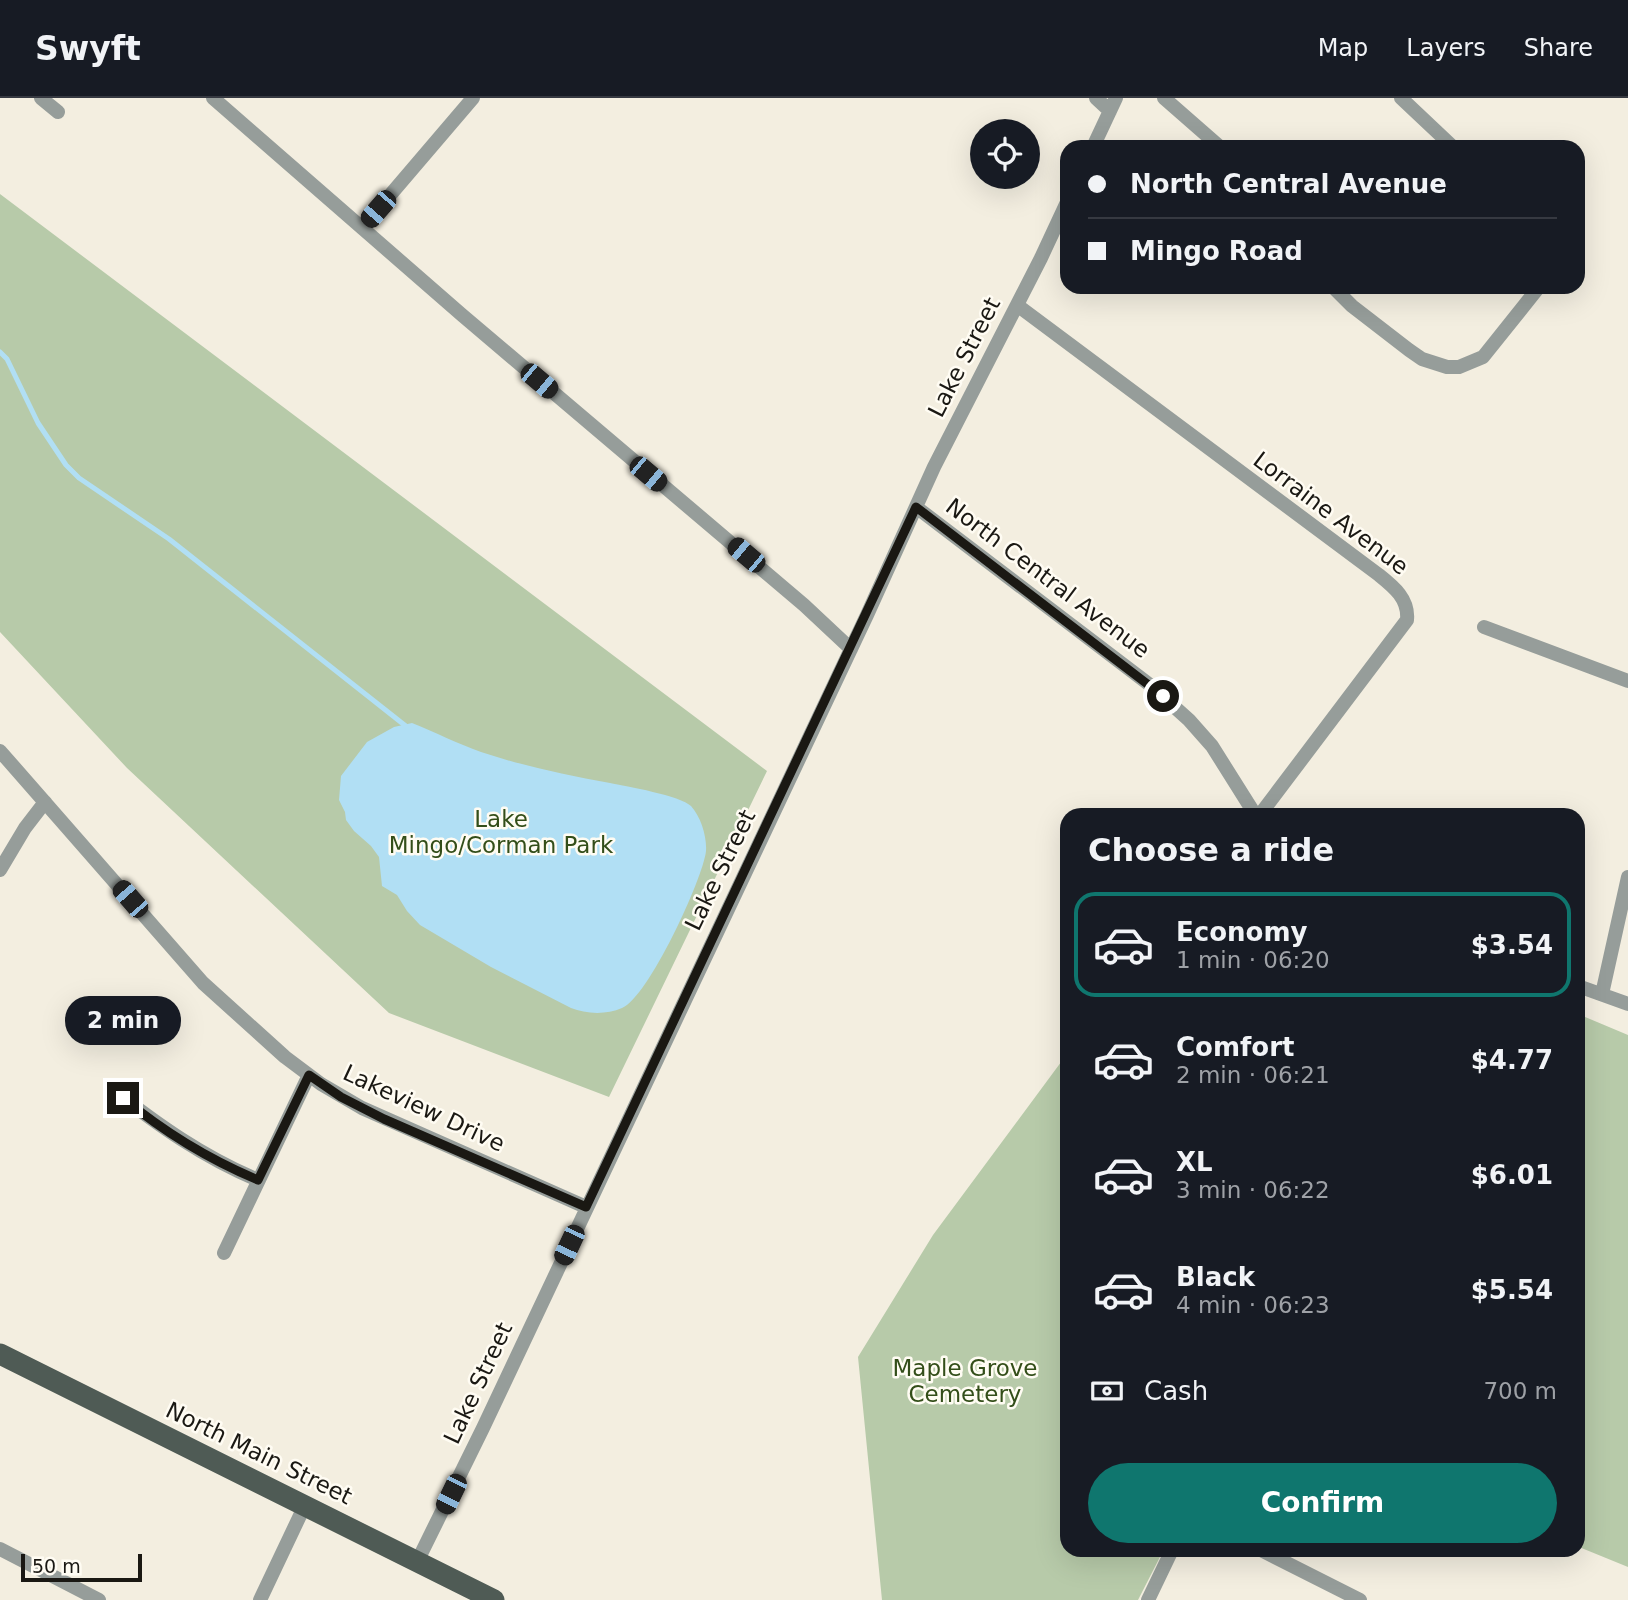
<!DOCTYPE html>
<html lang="en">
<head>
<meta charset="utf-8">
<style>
	:root { --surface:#171b24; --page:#20242c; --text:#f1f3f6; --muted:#9ea1a6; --line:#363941; --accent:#0f766e }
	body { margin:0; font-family:"DejaVu Sans",sans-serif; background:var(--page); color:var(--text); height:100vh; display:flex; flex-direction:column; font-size:26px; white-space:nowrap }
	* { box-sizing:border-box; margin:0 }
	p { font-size:23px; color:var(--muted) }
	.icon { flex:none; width:38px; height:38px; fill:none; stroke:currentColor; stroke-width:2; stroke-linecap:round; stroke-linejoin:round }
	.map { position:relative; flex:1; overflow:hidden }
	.sheet { position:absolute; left:1060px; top:710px; width:525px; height:749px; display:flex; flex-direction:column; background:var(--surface); border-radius:21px; box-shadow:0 7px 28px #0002 }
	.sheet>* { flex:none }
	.guide { position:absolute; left:1060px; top:42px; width:525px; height:154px; border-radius:21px; box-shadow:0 7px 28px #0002; display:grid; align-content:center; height:154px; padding:0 28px; background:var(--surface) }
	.fabs { position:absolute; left:970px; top:21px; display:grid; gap:14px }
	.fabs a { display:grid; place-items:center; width:70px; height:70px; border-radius:50%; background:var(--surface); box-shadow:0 7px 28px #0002; font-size:35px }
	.scale { position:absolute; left:21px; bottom:18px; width:121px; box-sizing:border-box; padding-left:7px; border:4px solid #1a1813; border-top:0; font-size:19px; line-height:24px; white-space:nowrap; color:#1a1813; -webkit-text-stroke:5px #fffcf3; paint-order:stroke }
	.end { position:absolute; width:32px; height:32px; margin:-16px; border:9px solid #1a1813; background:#fff; box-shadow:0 0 0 4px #fff }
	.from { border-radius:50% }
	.bubble { position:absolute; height:49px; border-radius:24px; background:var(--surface); box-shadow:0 7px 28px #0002; font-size:23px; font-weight:700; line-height:49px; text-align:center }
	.car { position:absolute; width:21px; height:42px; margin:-21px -10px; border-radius:9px; box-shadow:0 0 5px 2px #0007; background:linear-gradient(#222 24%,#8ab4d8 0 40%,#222 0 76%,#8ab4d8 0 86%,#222 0) }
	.guide b { display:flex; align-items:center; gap:24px; height:66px; font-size:26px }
	.guide b+b { border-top:2px solid var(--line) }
	.guide i { width:18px; height:18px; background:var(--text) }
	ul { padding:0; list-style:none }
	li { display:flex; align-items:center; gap:21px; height:105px; margin:0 14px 10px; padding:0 14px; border:4px solid transparent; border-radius:21px }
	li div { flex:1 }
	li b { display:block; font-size:26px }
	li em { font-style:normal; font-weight:700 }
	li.on { border-color:var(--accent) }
	li>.icon { width:63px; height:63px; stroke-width:1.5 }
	h2 { padding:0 28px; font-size:32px; line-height:84px }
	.pay { display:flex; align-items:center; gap:18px; height:77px; padding:0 28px; font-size:26px }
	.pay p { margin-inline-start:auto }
	.action { display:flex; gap:14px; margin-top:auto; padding:14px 28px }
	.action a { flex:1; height:80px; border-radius:42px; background:var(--accent); color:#fff; font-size:28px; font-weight:700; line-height:80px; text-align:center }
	header { display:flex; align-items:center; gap:42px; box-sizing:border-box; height:98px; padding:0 35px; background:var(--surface); border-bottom:2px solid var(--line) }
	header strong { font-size:33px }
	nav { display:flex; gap:38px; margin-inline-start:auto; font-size:24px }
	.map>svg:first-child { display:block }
	.green { fill:#b7caa9 }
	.water { fill:#b1dff4 }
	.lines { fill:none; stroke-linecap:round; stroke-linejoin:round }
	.stream { stroke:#b1dff4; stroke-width:5 }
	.street { stroke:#969d9a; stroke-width:14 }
	.primary { stroke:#4f5b55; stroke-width:21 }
	.route { stroke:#1a1813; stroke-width:9 }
	.labels { text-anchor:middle; stroke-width:5; stroke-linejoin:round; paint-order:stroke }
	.street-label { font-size:23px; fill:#1a1813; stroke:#fffcf3 }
	.park-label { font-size:23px; fill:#334e19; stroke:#fffcf3 }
</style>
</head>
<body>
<header>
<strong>Swyft</strong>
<nav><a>Map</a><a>Layers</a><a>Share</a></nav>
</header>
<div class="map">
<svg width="1628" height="1502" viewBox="0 0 1628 1502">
	<rect width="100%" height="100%" fill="#f3eee0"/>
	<path class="green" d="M0,96L767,673L609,999L389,915L127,670L0,534Z
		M1578,916L1628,937V1469L1579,1449Z
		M1067,956L1068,1452L1163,1453L1138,1502H882L858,1259L933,1137Z"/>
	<path class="water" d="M412,625C435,634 458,646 481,654C523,668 566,677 610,685C626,688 681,698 691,708C701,719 707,739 706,753C703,781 648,900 622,910C606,917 586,916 571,910L491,869L420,827L407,813L397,797L382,788L379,759L371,748L354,733L346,722L345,714L339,702L341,678L367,644L394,629Z"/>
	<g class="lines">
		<path class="stream" d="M0,254L7,261L38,325L66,367L79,380L169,441L407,629"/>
		<path class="street" d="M41,0L58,14
			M213,0L462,217L804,507L851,551
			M1096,0L1110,13
			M1164,0L1220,49
			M1401,0L1453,49
			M1093,49L1116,0
			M362,130L473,0
			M1333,189L1352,208L1409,252L1422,261L1447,269H1459L1483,259L1539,189
			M1017,207L1379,477C1394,489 1409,501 1407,522L1259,718
			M916,409L1150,587L1189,622L1212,648L1256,718
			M1484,529L1628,583
			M0,653L203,885L285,959L321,986L362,1010L586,1109
			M0,772L25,730L45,704
			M1578,888L1628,906
			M1602,896L1628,779
			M112,991C158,1027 203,1059 258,1082
			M224,1155L309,977
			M0,1451L99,1502
			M1261,1452L1360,1502
			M417,1464L483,1330L867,517L934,369L1041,160L1068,102
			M260,1502L305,1407
			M1148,1502L1172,1452"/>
		<path class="primary" d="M0,1256L494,1502"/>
	</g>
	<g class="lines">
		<path class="route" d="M123,1000C164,1034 208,1061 258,1082L309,977L341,999L384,1021L586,1109L916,409L1163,598"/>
	</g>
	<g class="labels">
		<g class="street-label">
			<text transform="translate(964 259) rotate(-63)" y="8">Lake Street</text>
			<text transform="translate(1331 415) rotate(37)" y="8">Lorraine Avenue</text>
			<text transform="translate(1048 480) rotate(37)" y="8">North Central Avenue</text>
			<text transform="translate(720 772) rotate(-64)" y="8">Lake Street</text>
			<text transform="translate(424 1010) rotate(25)" y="8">Lakeview Drive</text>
			<text transform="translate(478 1285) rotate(-65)" y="8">Lake Street</text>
			<text transform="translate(259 1355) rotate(26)" y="8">North Main Street</text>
		</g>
		<g class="park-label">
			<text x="501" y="729">Lake<tspan x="501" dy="26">Mingo/Corman Park</tspan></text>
			<text x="965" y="1278">Maple Grove<tspan x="965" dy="26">Cemetery</tspan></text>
		</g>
	</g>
</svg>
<div class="fabs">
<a><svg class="icon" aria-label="locate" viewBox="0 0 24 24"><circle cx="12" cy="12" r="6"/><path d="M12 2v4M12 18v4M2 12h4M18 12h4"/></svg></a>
</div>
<div class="scale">50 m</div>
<i class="end from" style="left:1163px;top:598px"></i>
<i class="end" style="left:123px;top:1000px"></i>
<div class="bubble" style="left:65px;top:898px;width:116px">2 min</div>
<i class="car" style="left:378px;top:111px;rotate:221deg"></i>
<i class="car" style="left:539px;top:283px;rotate:130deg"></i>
<i class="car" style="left:648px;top:376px;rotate:130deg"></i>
<i class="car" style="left:746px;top:457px;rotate:310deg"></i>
<i class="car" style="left:130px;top:801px;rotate:319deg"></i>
<i class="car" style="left:569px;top:1147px;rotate:205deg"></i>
<i class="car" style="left:451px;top:1396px;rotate:206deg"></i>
<div class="guide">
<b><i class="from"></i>North Central Avenue</b>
<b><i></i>Mingo Road</b>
</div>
<section class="sheet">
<h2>Choose a ride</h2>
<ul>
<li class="on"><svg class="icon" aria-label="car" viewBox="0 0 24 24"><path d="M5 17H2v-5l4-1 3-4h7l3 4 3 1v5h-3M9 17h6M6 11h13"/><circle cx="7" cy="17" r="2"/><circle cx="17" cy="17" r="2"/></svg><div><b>Economy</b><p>1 min · 06:20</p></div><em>$3.54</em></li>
<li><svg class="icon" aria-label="car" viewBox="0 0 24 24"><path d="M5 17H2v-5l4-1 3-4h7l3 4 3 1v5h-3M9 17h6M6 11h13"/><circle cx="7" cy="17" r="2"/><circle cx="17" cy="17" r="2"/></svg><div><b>Comfort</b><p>2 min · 06:21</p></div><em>$4.77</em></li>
<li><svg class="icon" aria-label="car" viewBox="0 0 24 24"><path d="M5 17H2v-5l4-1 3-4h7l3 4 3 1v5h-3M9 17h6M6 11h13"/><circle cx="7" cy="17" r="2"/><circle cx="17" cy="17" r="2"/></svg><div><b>XL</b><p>3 min · 06:22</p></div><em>$6.01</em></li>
<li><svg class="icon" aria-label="car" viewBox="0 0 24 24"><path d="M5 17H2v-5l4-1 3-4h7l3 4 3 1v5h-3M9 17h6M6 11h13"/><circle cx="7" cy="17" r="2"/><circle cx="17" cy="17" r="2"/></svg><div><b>Black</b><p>4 min · 06:23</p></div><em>$5.54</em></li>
</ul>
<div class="pay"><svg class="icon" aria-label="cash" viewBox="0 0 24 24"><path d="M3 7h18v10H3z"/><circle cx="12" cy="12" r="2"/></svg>Cash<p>700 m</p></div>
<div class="action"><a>Confirm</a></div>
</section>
</div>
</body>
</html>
